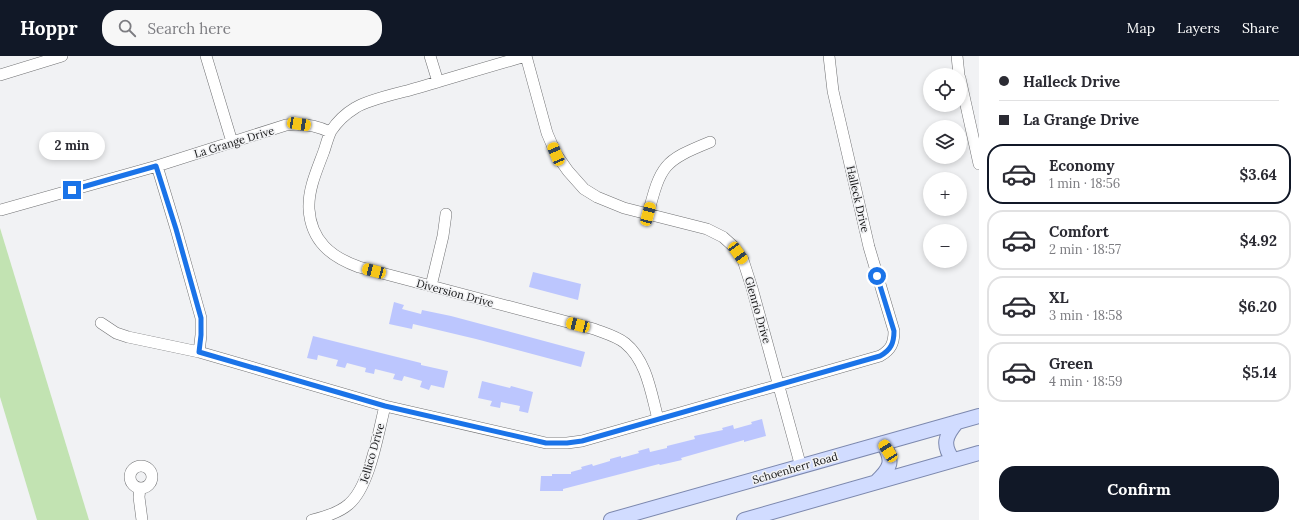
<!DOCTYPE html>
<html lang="en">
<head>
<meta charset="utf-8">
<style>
	:root { --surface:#fff; --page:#f7f7f7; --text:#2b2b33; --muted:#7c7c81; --line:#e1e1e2; --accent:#111827 }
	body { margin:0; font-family:Lora,serif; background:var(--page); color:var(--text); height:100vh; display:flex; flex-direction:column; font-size:15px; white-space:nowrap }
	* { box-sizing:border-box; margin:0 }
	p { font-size:13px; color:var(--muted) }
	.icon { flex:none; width:22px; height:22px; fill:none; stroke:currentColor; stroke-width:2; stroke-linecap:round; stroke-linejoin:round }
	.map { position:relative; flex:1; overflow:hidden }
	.side { display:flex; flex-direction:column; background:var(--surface); width:320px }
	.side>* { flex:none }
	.banner { display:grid; align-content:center; height:88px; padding:0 20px; background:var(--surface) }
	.buttons { position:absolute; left:923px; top:12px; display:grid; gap:8px }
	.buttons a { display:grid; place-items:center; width:44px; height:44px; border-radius:50%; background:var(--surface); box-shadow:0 2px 6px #0003; font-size:20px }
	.end { position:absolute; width:18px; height:18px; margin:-9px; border:5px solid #1a73e8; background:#fff; box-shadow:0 0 0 2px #fff }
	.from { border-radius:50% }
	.bubble { position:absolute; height:28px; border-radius:14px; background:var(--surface); box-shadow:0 2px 6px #0003; font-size:13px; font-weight:800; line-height:28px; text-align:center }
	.car { position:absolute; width:12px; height:24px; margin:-12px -6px; border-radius:5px; box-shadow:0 0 3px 1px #0007; background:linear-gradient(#f5c518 24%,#345 0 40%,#f5c518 0 76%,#345 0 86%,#f5c518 0) }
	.banner b { display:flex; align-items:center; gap:14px; height:38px; font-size:15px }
	.banner b+b { border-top:1px solid var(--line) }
	.banner i { width:10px; height:10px; background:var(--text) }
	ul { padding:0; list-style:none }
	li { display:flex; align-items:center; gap:12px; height:60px; margin:0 8px 6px; padding:0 12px; border:2px solid var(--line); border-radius:16px }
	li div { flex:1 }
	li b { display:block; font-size:15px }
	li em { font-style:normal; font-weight:800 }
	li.current { border-color:var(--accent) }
	li>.icon { width:36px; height:36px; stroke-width:1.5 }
	.action { display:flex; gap:8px; margin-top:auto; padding:8px 20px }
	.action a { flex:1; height:46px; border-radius:16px; background:var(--accent); color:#fff; font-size:16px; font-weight:800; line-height:46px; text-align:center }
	header { display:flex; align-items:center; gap:24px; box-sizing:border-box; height:56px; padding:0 20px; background:var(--accent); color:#fff }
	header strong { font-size:19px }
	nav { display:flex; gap:22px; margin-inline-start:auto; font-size:14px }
	.search { width:280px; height:36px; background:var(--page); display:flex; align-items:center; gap:10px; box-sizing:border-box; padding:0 14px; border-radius:16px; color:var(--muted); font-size:15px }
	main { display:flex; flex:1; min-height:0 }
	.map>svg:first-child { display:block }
	.green { fill:#c2e3b2 }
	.building { fill:#bcc6fe }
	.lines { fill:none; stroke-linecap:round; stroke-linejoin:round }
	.minor-casing { stroke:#707173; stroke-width:12 }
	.major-casing { stroke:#7c88ae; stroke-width:16 }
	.minor { stroke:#fff; stroke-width:11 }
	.major { stroke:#d1dcff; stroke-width:14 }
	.route { stroke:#1a73e8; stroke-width:5 }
	.labels { text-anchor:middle; stroke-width:3; stroke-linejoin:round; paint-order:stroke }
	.street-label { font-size:11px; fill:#161617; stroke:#f1f2f4 }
</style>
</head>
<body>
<header>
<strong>Hoppr</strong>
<div class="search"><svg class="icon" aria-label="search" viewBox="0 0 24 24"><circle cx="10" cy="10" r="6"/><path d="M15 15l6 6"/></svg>Search here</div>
<nav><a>Map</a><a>Layers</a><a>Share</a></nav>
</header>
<main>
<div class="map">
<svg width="979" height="464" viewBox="0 0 979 464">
	<rect width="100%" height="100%" fill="#f1f2f4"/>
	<path class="green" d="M0,172L89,464H37L0,341Z"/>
	<path class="building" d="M533,216L581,228L578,244L529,231Z
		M394,246L404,249L402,253L421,258L422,254L451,260L585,296L581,311L476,283L413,268L412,273L389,268Z
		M313,280L421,307V309L448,315L444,332L431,329L429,334L420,331L422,325L404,320L402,325L393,323L395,318L375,313L374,318L365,316L366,312L347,307L345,312L336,310L338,304L318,299L317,304L307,302Z
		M482,325L510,332L511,330L533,336L528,357L519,355L520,350L501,346L500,352L490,350L492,345L478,342Z
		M762,363L766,380L744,386V384L681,402L682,404L660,409L659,408L563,433V435H540L541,420H552V418H571V416L582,413L581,411L592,408L593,410L610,405V403L621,400V402L639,397L638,395L649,392L650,396L667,392V390L695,383L694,380L723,374L722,372L733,369L734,373L752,368L751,366Z"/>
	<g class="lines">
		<g class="minor-casing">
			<path id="minor" d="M206,0L232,86
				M430,0L438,26
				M526,0C487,11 448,23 410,34C395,38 367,44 355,52C345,58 337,66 331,75C328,81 326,89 324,95C317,114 308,133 309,153C311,185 331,201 359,211L594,273C604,277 616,280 625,287C647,305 651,337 658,363
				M526,0L547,77L556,98L568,115L584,133L597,141L624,152L707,173L723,181L733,190L743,204L752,232L801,411
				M957,0L959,19
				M0,19L62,0
				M960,22L979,108
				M157,110L176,173L201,262V279L199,296
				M1,154L157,110L286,69C302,67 315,69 330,76
				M648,158C661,109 663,105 710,86
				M431,230L443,180L446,158
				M101,267L116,277L128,281L199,296L385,350L546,387H567L582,385L880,300C891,294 894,287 894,275L869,191L858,143L833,35L829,0
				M130 421a11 11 0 1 1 22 0a11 11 0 1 1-22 0Z
				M140,432L139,441L142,464
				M312,464C325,461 339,457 349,448C370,430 378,377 385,350"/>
		</g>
		<g class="major-casing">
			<path id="major" d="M953,404C942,389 945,380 957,366
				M876,426C891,412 894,405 883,387
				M611,464L979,360
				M744,464L979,397"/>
		</g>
		<use href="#minor" class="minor"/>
		<use href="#major" class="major"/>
	</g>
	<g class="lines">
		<path class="route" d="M72,134L156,110L176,173L201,262V279L199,296L385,350L546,387H567L582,385L880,300C891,294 894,287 894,275L877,220"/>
	</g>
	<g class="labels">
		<g class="street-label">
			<text transform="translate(234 86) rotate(-17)" y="4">La Grange Drive</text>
			<text transform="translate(858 143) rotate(77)" y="4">Halleck Drive</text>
			<text transform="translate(455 237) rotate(15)" y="4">Diversion Drive</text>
			<text transform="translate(758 254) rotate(74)" y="4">Glenrio Drive</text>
			<text transform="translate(372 397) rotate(-74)" y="4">Jellico Drive</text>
			<text transform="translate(795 412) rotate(-16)" y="4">Schoenherr Road</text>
		</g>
	</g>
</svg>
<div class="buttons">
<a><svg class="icon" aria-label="locate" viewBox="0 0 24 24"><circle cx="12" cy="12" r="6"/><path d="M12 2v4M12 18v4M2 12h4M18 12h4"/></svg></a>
<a><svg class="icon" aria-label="layers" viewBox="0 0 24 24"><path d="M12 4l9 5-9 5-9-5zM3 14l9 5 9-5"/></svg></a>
<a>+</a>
<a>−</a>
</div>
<i class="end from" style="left:877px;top:220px"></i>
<i class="end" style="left:72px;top:134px"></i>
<div class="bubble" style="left:39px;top:76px;width:66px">2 min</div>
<i class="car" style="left:299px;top:68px;rotate:99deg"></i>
<i class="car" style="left:556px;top:98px;rotate:337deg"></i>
<i class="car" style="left:648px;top:158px;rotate:15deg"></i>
<i class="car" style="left:738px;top:197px;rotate:144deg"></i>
<i class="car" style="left:374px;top:215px;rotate:285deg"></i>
<i class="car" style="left:578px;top:269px;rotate:285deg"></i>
<i class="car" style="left:888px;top:395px;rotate:327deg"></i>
</div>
<section class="side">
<div class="banner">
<b><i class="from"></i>Halleck Drive</b>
<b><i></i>La Grange Drive</b>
</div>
<ul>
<li class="current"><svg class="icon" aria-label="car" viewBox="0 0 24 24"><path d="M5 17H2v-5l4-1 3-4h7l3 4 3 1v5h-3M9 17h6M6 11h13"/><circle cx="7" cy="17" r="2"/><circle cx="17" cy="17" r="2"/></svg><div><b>Economy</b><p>1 min · 18:56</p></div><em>$3.64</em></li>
<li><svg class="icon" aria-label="car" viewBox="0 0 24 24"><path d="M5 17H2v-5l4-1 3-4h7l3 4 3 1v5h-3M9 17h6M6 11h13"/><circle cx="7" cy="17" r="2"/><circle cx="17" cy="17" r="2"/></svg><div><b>Comfort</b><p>2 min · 18:57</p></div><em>$4.92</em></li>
<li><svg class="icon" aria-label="car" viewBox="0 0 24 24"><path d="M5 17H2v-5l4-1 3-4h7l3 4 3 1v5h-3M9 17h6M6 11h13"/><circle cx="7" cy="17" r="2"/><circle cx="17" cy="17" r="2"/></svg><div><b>XL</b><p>3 min · 18:58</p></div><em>$6.20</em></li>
<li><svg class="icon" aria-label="car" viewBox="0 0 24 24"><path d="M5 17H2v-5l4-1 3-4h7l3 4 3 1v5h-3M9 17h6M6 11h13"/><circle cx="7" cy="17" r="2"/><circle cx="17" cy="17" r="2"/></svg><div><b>Green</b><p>4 min · 18:59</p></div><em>$5.14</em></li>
</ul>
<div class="action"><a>Confirm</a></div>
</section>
</main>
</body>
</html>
